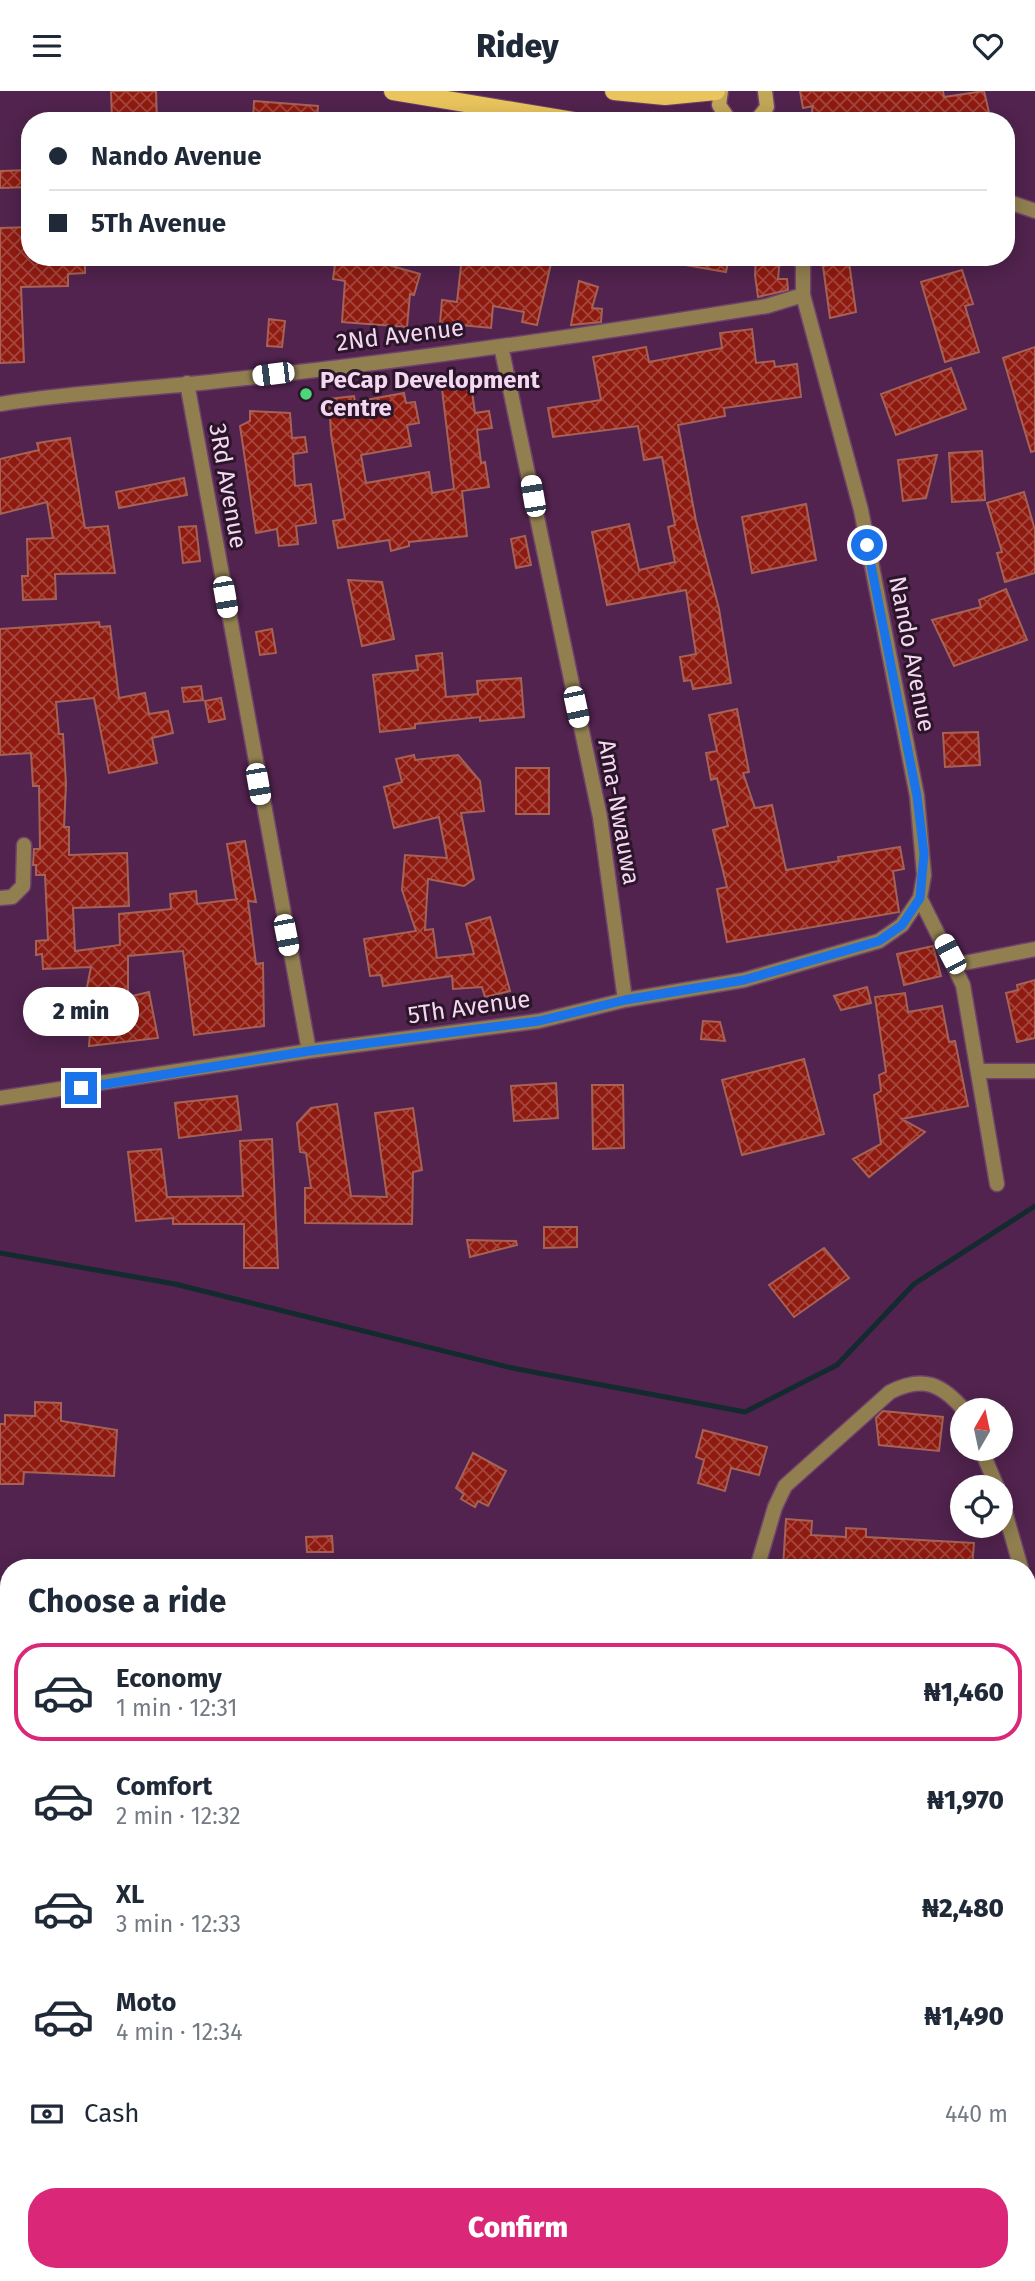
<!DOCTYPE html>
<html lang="en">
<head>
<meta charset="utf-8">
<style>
	:root { --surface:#fff; --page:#f2f2f3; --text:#1f2937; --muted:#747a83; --line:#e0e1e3; --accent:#db2777 }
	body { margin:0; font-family:"Fira Sans",sans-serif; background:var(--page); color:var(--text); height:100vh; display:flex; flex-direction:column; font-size:26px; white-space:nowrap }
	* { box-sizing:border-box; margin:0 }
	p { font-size:23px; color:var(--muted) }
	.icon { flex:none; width:38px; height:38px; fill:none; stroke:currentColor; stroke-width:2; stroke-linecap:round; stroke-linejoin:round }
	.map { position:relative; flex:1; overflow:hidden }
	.panel { position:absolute; left:0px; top:1468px; width:1036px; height:723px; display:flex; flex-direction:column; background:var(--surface); border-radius:28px 28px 0 0; box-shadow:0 4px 18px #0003 }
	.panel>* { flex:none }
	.hud { position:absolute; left:21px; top:21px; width:994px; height:154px; border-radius:28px; box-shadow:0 4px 18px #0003; display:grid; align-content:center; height:154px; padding:0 28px; background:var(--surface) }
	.needle { width:46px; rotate:9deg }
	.buttons { position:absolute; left:950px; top:1307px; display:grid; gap:14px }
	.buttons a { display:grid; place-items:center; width:63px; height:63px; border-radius:50%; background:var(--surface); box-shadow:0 4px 18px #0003; font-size:35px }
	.end { position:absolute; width:32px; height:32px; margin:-16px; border:9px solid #1a73e8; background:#fff; box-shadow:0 0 0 4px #fff }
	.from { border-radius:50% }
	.bubble { position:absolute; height:49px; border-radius:24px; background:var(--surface); box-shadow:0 4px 18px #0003; font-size:23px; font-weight:800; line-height:49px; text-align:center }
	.car { position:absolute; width:21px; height:42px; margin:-21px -10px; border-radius:9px; box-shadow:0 0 5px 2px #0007; background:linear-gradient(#fff 24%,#345 0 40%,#fff 0 76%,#345 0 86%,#fff 0) }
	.hud b { display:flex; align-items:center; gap:24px; height:66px; font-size:26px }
	.hud b+b { border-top:2px solid var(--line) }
	.hud i { width:18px; height:18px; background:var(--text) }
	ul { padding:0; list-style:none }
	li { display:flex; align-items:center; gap:21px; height:98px; margin:0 14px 10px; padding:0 14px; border:4px solid transparent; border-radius:28px }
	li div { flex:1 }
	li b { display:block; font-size:26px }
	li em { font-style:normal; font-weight:800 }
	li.current { border-color:var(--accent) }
	li>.icon { width:63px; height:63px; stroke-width:1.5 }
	h2 { padding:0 28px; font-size:32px; line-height:84px }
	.pay { display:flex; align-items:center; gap:18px; height:77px; padding:0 28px; font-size:26px }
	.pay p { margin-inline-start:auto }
	.primary-button { display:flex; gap:14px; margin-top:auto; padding:14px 28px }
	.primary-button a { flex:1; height:80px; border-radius:28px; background:var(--accent); color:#fff; font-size:28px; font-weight:800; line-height:80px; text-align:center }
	header { display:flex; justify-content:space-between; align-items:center; height:91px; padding:0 28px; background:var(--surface); font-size:32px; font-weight:800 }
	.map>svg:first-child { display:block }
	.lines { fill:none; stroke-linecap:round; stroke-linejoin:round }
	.stream { stroke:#132a2f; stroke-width:5 }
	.building { fill:url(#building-cross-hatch); stroke:#a76256; stroke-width:2 }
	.street-casing { stroke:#6e436b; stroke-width:17 }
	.secondary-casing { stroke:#6e436b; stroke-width:17 }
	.primary-casing { stroke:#6e436b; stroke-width:20 }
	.street { stroke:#917f50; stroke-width:14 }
	.secondary { stroke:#c3a758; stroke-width:14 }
	.primary { stroke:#eac55d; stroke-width:18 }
	.route { stroke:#1a73e8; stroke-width:9 }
	.poi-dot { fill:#4cd677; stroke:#2b1629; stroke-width:2.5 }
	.labels { text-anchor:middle; stroke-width:6; stroke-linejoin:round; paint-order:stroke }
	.street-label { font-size:24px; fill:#f4d7f1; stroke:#2b1629 }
	.poi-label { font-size:24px; font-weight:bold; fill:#f4d7f1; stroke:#2b1629; text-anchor:start }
</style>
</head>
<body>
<header><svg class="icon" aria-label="menu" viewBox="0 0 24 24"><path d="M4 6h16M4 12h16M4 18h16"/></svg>Ridey<svg class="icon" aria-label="heart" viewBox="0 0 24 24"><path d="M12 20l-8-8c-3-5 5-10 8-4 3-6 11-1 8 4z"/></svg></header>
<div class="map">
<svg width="1035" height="2190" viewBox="0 0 1035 2190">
	<defs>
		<pattern id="building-cross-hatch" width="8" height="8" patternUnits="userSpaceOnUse" patternTransform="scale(1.75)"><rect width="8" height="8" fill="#8f1b10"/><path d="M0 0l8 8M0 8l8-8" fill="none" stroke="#a5463f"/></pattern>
	</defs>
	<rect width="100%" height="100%" fill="#51234e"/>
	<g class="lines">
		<path class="stream" d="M0,1162L175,1193L512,1277L745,1321L837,1274L914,1193L1035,1115"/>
	</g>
	<path class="building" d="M111,0H156L157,30H112Z
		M800,0H943L944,6L984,0L991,30H810L813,15L803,17Z
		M254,10L318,15L317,30H253Z
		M30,79V96L0,97V80Z
		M30,136V166H85V182L68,183V195L21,196L24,271L0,272V137Z
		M336,166H361L420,183L414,204L410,203L407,236L342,231L345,190L333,188Z
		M462,166L552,168L537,234L522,231L524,221L493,215L491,237L440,232L442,209L457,211Z
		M686,166H729L726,181L685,174Z
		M756,166H780L778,188H787L788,199L758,206L755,184Z
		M849,171L856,221L830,227L823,175Z
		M962,179L973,213L965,215L979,261L945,271L921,191Z
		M579,190L598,196L592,217L602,218L601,231L571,234Z
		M269,228L285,230L282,256L267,255Z
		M752,238L756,272L774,270L775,276L797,273L801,306L724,317L725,325L678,334L696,430L719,518L731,592L693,598L691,589L684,590L680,566L696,563L686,499L607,514L592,441L629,433L639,479L675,471L668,436L675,434L662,366L644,369L638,335L553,346L548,317L601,309L593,266L646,256L649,271L722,257L720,242Z
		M1035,256V360L1031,361L1003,267Z
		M951,277L966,318L896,344L881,303Z
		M470,286L475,322L489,320L492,337L477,339L481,372L485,371L489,396L462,400L467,445L409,451V455L391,460L389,449L338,457L333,430L345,428L331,343L329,308L354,305L355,311L404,302L406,312L415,311L419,332L407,334L411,355L361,364L366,392L429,381L432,402L454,398L441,290Z
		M250,320L290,322L292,347L305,346L307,361L293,363L295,395L311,393L316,432L296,435L298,453L279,455L277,438L256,442L240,335L250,330Z
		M70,347L85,437L108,435L115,482L55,483L56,508L23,509L22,485H28L27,448L53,447L47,411L0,423V368L39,359L37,352Z
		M982,360L985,409L952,411L949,362Z
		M937,364L926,407L903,410L898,369Z
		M184,387L187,404L119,417L116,401Z
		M1024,401L1035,439V482L1005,491L997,462L1002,461L987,412Z
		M806,413L816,469L752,482L742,426Z
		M196,435L200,470L183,472L179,436Z
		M525,445L531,474L516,477L511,448Z
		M348,489L382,491L394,548L362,555Z
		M1006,498L1027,549L954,575L932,529L981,516L979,509Z
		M99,531L100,536L110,535L119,607L145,602L149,623L168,620L173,642L152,647L157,672L109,682L94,607L56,611L59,643H63L66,693L64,736H69V764L127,762L129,815L73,817L75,860L120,854L119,823L171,818L170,803L196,800L197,813L238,808H236L227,753L245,750L256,811L248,810L256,873L263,872L264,935L194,944L183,860L128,865V906L149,901L158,947L89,955L93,905L85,906L91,876L43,878L42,863L36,864V850L48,849L45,784H36V774H33L34,758H40L39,695H33L31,662L0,664V538Z
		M272,538L276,562L260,564L256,541Z
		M442,562L446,606L478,603L477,590L521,587L524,626L480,630V626L415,633V637L380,641L373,584L418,579L416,565Z
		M201,595L203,609L184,611L182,597Z
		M221,607L225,628L209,631L205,610Z
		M737,618L749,681L743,682L755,717L772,714L786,779L839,770L838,766L900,756L904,778L893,780L899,821L727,851L717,798L727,796L713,739L728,735L717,687L711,689L706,662L717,660L709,624Z
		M978,641L980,674L945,676L943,642Z
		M414,664L415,669L458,664L480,690L484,720L461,722L474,788L464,795L428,788L425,839L433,838L437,867L474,863L466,833L490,826L510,900L485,906L482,896L453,898L452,885L383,895L381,884L370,885L364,848L416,840L402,799L405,764L447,767L439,726L394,737L384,696L402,691L396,668Z
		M516,677H549V723H516Z
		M933,855L941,885L904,894L897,863Z
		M1035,889V947L1017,951L1006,902L1018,899L1017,894Z
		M867,896L871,912L841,919L834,905Z
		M905,902L908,921L942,915L949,951L955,950L968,1015L902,1028L925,1041L869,1086L853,1068L881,1053L874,1004L881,1000L879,984L886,981L875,906Z
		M703,930L720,931L725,950L701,948Z
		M804,968L824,1043L742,1064L722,989Z
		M556,992L558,1027L514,1030L511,995Z
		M592,994H623L624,1057L593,1058Z
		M237,1005L241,1039L179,1047L175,1012Z
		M337,1013L351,1105L387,1106L375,1022L413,1017L422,1079L413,1081L412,1133L305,1132V1097H311L306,1062L300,1061L297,1032L311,1017Z
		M272,1048L278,1177H244V1133H173V1127L136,1130L128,1061L161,1058L167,1106L243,1105L240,1050Z
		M544,1136H577V1156L544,1157Z
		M467,1149L516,1150L517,1154L470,1166Z
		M824,1157L849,1187L794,1226L769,1194Z
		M35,1311L61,1312V1330L117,1339L114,1385L24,1381L23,1393H0V1333H5V1324L35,1325Z
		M883,1320L943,1326L939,1360L879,1354L876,1327Z
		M703,1339L767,1356L759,1384L731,1377L725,1400L698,1392L704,1369L696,1366Z
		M473,1362L506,1380L488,1415L478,1410L475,1416L461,1408L464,1403L456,1397Z
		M786,1428L812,1430L811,1444L846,1446V1437L866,1438V1446L974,1452L972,1477H783Z
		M332,1445L333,1461H307L306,1446Z"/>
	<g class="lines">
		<g class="street-casing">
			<path id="street" d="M1006,110L1035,120
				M501,255L600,726L625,909
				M187,292L309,960
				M0,313C75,301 151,298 227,289C407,270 588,244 767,215L803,204
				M0,807L12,806L23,795L24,754
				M920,807L963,894L997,1093
				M954,874L1035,858
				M979,980H1035
				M0,1007L309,960L539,930L625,909L744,889L879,850L902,834L920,807L924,784L917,705L861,419L803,204V166
				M981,1358L997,1396
				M1001,1407L1021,1477
				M757,1477L775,1416L785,1395L890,1301C923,1284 942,1293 965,1320
				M0,1511L9,1510
				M1027,1528V1602
				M1027,1713L1035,1712
				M115,2182L121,2190
				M697,2182L702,2190
				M367,2190L380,2182"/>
		</g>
		<g class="secondary-casing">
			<path id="secondary" d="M721,0L719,14L730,30
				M756,30L767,16L765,0
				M1027,1983L1035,1992
				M0,2039L9,2034"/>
		</g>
		<g class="primary-casing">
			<path id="primary" d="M393,0L573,30
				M614,0L665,5L716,0"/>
		</g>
		<use href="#street" class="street"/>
		<use href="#secondary" class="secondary"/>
		<use href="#primary" class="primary"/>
	</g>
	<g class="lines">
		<path class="route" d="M81,997L309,960L539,930L625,909L744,889L879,850L902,834L920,807L924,763L917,705L867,454"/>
	</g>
	<circle class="poi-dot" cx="306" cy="303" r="7"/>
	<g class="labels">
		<g class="street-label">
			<text transform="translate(400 244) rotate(-7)" y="8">2Nd Avenue</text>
			<text transform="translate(228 395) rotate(80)" y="8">3Rd Avenue</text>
			<text transform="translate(912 563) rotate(79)" y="8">Nando Avenue</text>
			<text transform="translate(619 721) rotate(80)" y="8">Ama-Nwauwa</text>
			<text transform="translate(469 916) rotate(-8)" y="8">5Th Avenue</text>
		</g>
		<g class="poi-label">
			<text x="320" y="297">PeCap Development<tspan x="320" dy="28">Centre</tspan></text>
		</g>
	</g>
</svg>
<div class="buttons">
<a><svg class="needle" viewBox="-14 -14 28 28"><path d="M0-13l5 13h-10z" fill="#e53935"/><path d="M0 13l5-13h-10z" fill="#747a83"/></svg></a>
<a><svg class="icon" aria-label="locate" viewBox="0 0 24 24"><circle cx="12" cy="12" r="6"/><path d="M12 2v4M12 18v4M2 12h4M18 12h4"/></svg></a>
</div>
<i class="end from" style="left:867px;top:454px"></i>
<i class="end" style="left:81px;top:997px"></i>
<div class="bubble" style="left:23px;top:896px;width:116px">2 min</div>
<i class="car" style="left:273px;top:283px;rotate:263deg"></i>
<i class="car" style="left:533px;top:405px;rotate:350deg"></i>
<i class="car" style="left:225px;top:506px;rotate:170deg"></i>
<i class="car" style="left:576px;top:616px;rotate:168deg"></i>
<i class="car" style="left:258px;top:693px;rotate:170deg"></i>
<i class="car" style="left:286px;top:844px;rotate:169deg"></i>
<i class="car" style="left:950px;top:863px;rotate:332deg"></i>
<div class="hud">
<b><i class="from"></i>Nando Avenue</b>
<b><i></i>5Th Avenue</b>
</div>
<section class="panel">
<h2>Choose a ride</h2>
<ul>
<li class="current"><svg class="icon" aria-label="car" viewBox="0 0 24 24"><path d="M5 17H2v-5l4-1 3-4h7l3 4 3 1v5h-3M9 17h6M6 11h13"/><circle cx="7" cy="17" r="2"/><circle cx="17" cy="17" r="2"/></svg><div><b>Economy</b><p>1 min · 12:31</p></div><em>₦1,460</em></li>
<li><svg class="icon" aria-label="car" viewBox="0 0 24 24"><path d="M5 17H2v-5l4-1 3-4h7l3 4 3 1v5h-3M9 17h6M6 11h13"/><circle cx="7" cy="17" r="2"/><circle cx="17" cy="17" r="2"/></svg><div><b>Comfort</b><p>2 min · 12:32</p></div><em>₦1,970</em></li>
<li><svg class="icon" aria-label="car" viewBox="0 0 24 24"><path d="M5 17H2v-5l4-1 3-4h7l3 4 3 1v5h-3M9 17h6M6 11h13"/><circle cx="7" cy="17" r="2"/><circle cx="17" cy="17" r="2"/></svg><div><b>XL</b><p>3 min · 12:33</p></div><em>₦2,480</em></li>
<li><svg class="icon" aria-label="car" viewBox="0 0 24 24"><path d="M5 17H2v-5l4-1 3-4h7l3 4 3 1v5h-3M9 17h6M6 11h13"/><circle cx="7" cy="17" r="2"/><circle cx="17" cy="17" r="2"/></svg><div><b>Moto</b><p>4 min · 12:34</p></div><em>₦1,490</em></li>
</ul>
<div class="pay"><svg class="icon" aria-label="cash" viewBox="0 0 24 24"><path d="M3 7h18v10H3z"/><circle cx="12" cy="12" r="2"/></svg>Cash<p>440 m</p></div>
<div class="primary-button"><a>Confirm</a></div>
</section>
</div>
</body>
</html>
